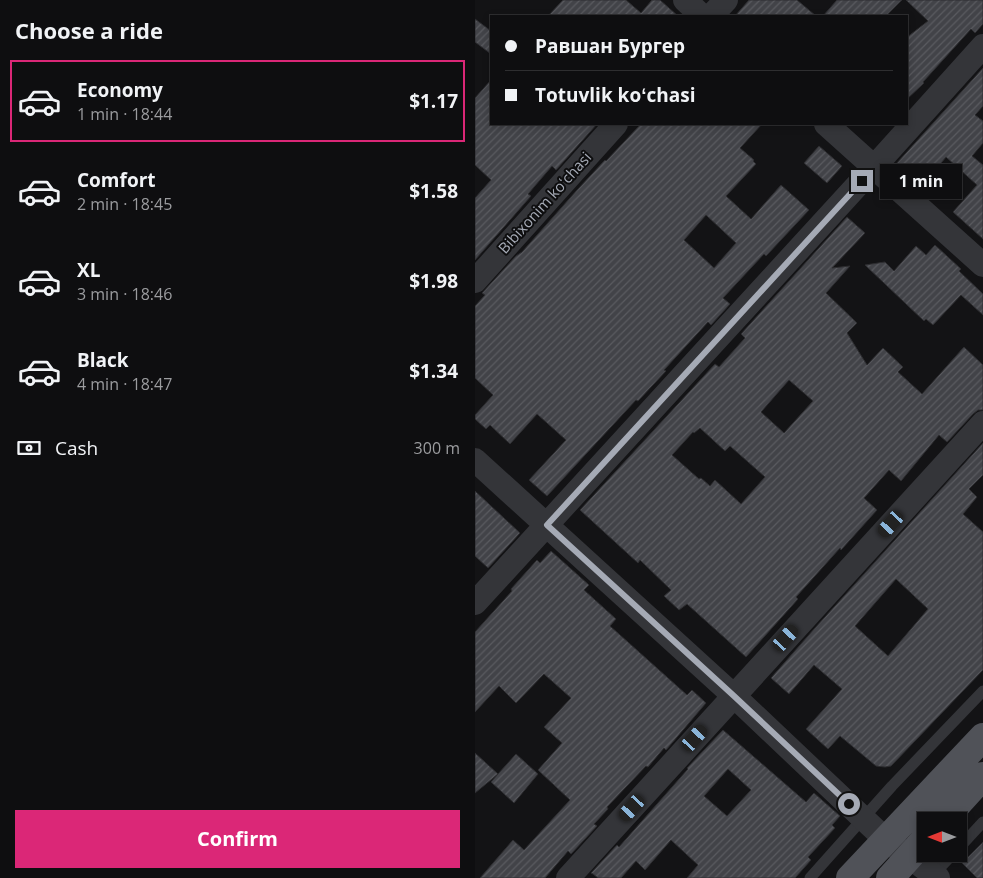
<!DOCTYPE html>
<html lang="en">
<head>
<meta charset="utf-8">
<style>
	:root { --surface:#0e0e10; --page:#1c1c1e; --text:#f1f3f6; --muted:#9b9c9f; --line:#2e2e30; --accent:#db2777 }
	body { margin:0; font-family:"Open Sans",sans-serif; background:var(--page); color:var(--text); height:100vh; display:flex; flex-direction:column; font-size:19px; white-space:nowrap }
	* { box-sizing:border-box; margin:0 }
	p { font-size:16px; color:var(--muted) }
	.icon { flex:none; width:28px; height:28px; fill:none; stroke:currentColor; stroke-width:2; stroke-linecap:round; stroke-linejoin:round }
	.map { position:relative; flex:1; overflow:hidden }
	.sheet { display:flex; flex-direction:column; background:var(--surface); width:475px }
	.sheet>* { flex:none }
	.hud { position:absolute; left:15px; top:15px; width:418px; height:110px; border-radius:0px; box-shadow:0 2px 8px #0003,0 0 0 1px var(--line); display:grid; align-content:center; height:110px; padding:0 15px; background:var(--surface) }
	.needle { width:32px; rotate:270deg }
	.buttons { position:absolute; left:442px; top:812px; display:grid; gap:10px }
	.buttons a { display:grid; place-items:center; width:50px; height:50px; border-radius:0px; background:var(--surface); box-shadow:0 2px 8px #0003,0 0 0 1px var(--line); font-size:25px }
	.end { position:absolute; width:22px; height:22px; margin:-11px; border:6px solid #a5aab5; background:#111; box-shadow:0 0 0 2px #111 }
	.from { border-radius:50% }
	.bubble { position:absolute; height:35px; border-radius:0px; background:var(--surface); box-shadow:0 2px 8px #0003,0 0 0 1px var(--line); font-size:16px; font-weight:700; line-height:35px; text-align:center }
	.car { position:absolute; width:15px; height:30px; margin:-15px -8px; border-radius:6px; box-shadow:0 0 4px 1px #0007; background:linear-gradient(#222 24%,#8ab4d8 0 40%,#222 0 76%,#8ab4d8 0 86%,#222 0) }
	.hud b { display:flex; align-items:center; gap:18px; height:48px; font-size:19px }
	.hud b+b { border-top:1px solid var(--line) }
	.hud i { width:12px; height:12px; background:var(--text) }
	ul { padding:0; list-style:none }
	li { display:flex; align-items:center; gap:15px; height:82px; margin:0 10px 8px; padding:0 5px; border:2px solid transparent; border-radius:0px }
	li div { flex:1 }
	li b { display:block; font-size:19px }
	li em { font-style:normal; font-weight:700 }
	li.active { border-color:var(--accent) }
	li>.icon { width:45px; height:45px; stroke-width:1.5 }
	h2 { padding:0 15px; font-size:22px; line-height:60px }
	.pay { display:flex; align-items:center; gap:12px; height:55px; padding:0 15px; font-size:19px }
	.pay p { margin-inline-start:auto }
	.action { display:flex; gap:10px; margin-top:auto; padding:10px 15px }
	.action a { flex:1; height:58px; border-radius:0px; background:var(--accent); color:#fff; font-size:20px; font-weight:700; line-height:58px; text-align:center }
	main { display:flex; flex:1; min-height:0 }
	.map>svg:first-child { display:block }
	.building { fill:url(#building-hatch); stroke:#2d2d30; fill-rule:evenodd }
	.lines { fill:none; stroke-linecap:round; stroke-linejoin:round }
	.service { stroke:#343539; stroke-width:11 }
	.minor { stroke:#343539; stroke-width:24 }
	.primary { stroke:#505258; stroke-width:28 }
	.route { stroke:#a5aab5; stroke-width:6 }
	.labels { text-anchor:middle; stroke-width:4; stroke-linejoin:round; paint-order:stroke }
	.street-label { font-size:15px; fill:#a5aab5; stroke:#0e0e0f }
</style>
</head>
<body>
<main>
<section class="sheet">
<h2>Choose a ride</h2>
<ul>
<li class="active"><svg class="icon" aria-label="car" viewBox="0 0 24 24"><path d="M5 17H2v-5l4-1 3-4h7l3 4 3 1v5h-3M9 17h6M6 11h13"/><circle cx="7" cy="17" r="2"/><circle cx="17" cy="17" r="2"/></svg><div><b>Economy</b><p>1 min · 18:44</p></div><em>$1.17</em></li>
<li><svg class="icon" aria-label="car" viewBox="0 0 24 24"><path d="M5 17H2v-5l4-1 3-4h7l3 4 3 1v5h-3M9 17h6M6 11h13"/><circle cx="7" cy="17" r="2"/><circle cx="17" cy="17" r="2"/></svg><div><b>Comfort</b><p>2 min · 18:45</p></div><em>$1.58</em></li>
<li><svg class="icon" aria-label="car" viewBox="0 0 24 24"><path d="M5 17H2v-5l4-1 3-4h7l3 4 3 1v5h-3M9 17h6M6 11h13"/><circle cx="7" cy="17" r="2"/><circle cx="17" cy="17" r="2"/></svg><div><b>XL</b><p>3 min · 18:46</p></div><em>$1.98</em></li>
<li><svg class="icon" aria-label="car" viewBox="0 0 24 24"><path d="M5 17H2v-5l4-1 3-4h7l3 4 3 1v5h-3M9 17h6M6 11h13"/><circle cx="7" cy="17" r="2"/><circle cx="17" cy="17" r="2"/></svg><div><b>Black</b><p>4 min · 18:47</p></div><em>$1.34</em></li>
</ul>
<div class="pay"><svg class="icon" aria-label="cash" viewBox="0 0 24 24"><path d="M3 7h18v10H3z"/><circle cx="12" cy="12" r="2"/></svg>Cash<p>300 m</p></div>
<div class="action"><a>Confirm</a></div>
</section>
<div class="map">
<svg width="508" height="878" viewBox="0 0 508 878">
	<defs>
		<pattern id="building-hatch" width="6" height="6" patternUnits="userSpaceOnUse" patternTransform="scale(1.25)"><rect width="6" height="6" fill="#424348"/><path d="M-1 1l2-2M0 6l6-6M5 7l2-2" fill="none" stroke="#5a5b60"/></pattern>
	</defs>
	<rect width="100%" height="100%" fill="#131315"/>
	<path class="building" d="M88,0H151L166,13L177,0H185L203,16H73Z
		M274,0H322L341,16H260Z
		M362,0H427L411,16H348Z
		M431,0H508V24L500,33L496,29L448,82L449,83L431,100V38L453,21Z
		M0,19L16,31V54L0,42Z
		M508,68V106L500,115L508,121V143L497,156L508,165V239L478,212L502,185L471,157L447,186L421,164Z
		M16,80V124H122L81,170L77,166L53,194L56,196L0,260V198L16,180L0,165V98Z
		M166,124H287L265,148L279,160L278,161L281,164L251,196L276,219L306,185L334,210L291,256L289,254L248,298L255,304L236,325L233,322L189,370L191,371L163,401L161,400L72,496L54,480L91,440L62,414L35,444L15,425L11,429L0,419V415L18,395L0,378V306L10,295L7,293L41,256L47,252L103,189L130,160L131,161ZM231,215L261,243L239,268L209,240Z
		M344,146L367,166L352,183L329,163Z
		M372,217L390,233L357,268L375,266L351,293L382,323L372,333L392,365L408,348L428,367L423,372L447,394L489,347L508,365V410H503L498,414L472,442L464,435L426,481L414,470L389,498L402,510L366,550L365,548L339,577L321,597L323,599L271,657L212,604L204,610L189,596L196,590L165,560L163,563L105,510L240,364L244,367L270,338L266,334ZM314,380L338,401L309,433L286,412ZM225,428L250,451L255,446L290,477L266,504L240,480L235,486L226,478L224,479L197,455L218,432L219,433Z
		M460,245L486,269L484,271L508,294V315L486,295L458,325L451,319L449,321L390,265L410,262L419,271L441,246L451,255Z
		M508,443V475L494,489L502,497L488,514L508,532V670L416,766L410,767L401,766L365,736L353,749L331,729L367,689L339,665L314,694L296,678L340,628ZM421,579L453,609L413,656L380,626Z
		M0,491L45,533L13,568L0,556Z
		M76,551L114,585L109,590L141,619L135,626L212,695L217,690L231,703L191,750L189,748L173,767L171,766L132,807L133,809L119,824L122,826L96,854L93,851L70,878H5L38,840L49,850L95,800L63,770L87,743L69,727L96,698L69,674L41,703L24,686L0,712V632L37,591L36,589L62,560L65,563Z
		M248,730L331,802L339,793L365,816L357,825L360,828L333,857L336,860L320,878H212L223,865L196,840L170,870L161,861L146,878H123L118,874L116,873L142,845L144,847L213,769L212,768ZM253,769L276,790L252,816L229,796Z
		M0,753L23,774L41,754L63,774L39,803L16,782L23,774L0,793Z
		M508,842V878H502L487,863Z"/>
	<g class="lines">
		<path class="service" d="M484,848L508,822
			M457,876L478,854
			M335,878L417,786L508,691"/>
		<path class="minor" d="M210,0L227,16
			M236,16L251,0
			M351,124L508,265
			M0,281L141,124
			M0,460L259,696L411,840L463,878
			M0,603L400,166L508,46
			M93,878L508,423"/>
		<path class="primary" d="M467,821L508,776
			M375,878L508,737
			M415,878L451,838"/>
	</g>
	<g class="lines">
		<path class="route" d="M374,804L259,696L72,525L387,181"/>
	</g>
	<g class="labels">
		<g class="street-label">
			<text transform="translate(70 203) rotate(-48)" y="5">Bibixonim koʻchasi</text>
		</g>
	</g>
</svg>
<div class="buttons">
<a><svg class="needle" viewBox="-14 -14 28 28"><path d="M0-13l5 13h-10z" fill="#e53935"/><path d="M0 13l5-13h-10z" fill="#9b9c9f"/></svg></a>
</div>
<i class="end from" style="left:374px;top:804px"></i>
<i class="end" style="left:387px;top:181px"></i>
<div class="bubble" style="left:405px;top:164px;width:82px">1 min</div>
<i class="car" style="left:416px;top:524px;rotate:222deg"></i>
<i class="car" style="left:311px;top:638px;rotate:42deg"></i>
<i class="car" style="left:220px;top:738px;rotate:42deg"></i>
<i class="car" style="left:157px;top:808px;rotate:222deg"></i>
<div class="hud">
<b><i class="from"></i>Равшан Бургер</b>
<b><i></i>Totuvlik koʻchasi</b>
</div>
</div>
</main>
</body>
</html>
